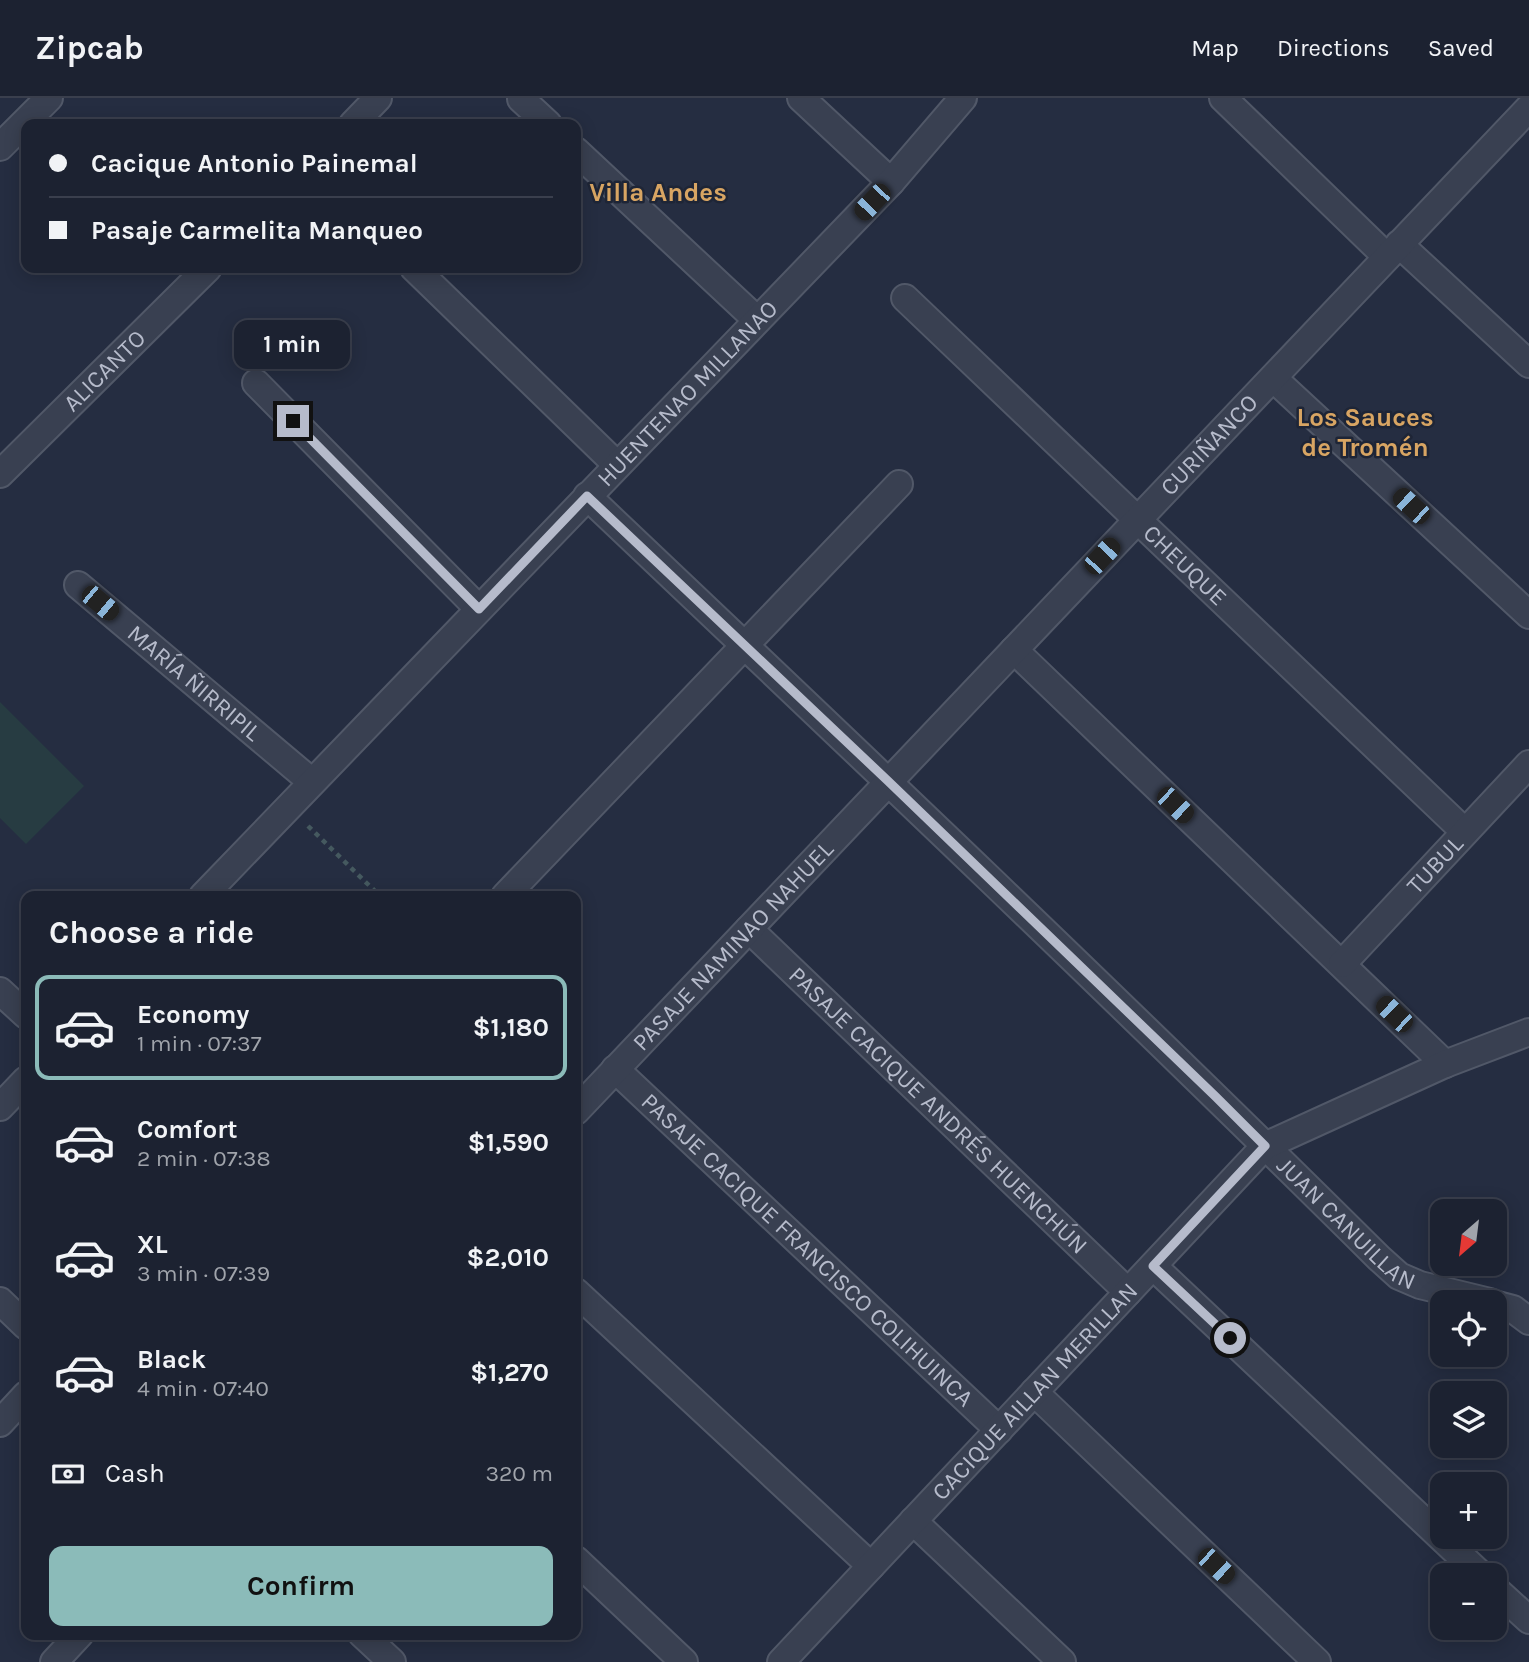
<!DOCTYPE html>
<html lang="en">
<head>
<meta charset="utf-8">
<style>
	:root { --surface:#1c2231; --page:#252a39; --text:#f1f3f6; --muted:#a0a4ab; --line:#3a3f4d; --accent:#8bbbb9 }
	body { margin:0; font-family:Karla,sans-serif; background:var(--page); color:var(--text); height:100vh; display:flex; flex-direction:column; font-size:26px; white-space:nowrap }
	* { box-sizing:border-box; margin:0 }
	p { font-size:23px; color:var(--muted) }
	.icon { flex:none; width:38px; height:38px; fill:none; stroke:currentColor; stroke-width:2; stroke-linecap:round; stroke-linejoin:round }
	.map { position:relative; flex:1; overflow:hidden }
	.side { position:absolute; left:21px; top:793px; width:560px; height:749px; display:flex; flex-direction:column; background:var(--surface); border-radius:14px; box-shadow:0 4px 18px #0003,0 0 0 2px var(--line) }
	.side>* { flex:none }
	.banner { position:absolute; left:21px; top:21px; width:560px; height:154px; border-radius:14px; box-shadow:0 4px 18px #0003,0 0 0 2px var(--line); display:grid; align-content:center; height:154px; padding:0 28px; background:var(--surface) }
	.needle { width:46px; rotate:208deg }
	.tools { position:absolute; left:1430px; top:1101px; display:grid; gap:14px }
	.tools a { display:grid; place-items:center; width:77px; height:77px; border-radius:14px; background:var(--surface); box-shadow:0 4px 18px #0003,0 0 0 2px var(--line); font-size:35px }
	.end { position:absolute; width:32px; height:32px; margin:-16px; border:9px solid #b6bbcb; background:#111; box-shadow:0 0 0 4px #111 }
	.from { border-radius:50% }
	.bubble { position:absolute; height:49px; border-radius:14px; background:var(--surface); box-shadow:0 4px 18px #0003,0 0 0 2px var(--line); font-size:23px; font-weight:700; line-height:49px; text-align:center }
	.car { position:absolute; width:21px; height:42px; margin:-21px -10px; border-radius:9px; box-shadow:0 0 5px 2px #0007; background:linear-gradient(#222 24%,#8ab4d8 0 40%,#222 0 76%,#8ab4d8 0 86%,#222 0) }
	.banner b { display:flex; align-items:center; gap:24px; height:66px; font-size:26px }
	.banner b+b { border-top:2px solid var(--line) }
	.banner i { width:18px; height:18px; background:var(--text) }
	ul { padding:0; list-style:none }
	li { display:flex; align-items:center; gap:21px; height:105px; margin:0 14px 10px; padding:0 14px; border:4px solid transparent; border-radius:14px }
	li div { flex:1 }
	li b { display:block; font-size:26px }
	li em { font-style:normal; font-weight:700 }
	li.on { border-color:var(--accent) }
	li>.icon { width:63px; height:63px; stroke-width:1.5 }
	h2 { padding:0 28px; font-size:32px; line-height:84px }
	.pay { display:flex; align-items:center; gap:18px; height:77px; padding:0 28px; font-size:26px }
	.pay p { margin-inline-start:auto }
	.button { display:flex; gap:14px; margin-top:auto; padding:14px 28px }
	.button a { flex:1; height:80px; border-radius:14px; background:var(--accent); color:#111; font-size:28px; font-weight:700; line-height:80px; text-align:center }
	header { display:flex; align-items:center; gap:42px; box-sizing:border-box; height:98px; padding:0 35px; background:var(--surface); border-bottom:2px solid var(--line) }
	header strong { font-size:33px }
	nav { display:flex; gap:38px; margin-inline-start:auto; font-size:24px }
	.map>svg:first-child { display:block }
	.green { fill:#273c42 }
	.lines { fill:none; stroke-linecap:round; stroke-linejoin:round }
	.street-casing { stroke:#515868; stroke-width:30 }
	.path { stroke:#45595f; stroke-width:4.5; stroke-dasharray:5 5; stroke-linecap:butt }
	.street { stroke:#394051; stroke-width:26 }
	.route { stroke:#b6bbcb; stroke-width:9 }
	.labels { text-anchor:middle; stroke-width:5; stroke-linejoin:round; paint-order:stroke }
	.street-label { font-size:24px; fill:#b6bbcb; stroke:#1e2536 }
	.neighbourhood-label { font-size:26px; font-weight:bold; fill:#d8a563; stroke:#1e2536 }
</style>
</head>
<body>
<header>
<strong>Zipcab</strong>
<nav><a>Map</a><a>Directions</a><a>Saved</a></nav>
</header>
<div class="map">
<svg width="1529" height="1564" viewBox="0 0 1529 1564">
	<rect width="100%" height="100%" fill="#252d41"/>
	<path class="green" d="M0,604L84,688L26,746L0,720Z"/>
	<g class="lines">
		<g class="street-casing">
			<g id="street">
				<path d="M801,0L891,84"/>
				<path d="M1223,0L1387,159"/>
				<path d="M521,1L548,26"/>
				<path d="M353,26L378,0"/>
				<path d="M0,49L49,0"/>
				<path d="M576,53L757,222"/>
				<path d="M1399,146L1529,266"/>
				<path d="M414,170L617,367"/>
				<path id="s1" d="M905,200L1465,734"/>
				<path d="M1273,280L1529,517"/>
				<path d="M256,285L479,511"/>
				<path id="s2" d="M0,376L208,170"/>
				<path id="s3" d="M587,398C853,650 1119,902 1379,1160L1399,1178L1420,1187L1490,1204"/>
				<path id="s4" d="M78,487L312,684"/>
				<path d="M1014,552L1445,966"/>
				<path id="s5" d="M203,798L891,84L963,0"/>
				<path d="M505,798L899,386"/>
				<path id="s6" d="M749,831L1128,1194"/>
				<path id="s7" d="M1342,866L1529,666"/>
				<path d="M0,893L26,917"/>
				<path id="s8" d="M615,971L999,1332"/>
				<path d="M0,1009L26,982"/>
				<path id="s9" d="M576,1013L1529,10"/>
				<path d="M1153,1168L1481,1477"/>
				<path d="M576,1194L871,1468"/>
				<path d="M0,1203L26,1228"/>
				<path d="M1494,1206L1513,1211L1529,1223"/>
				<path d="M1034,1294L1317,1564"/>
				<path d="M0,1325L26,1297"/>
				<path d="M913,1423L1062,1564"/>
				<path d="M576,1462L684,1564"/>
				<path d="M1494,1490L1529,1522"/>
				<path d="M362,1536L392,1564"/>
				<path d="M54,1564L80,1536"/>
				<path id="s10" d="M781,1564L1265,1048L1445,966L1529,934"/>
			</g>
		</g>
		<path class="path" d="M308,728L380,798"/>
		<use href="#street" class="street"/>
	</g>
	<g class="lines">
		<path class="route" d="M293,323L479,511L587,398L888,683L1216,999L1265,1048L1153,1168L1230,1240"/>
	</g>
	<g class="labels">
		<g class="street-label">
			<text dy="8" stroke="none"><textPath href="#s2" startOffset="147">ALICANTO</textPath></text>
			<text dy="8" stroke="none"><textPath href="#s5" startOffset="698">HUENTENAO MILLANAO</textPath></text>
			<text dy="8" stroke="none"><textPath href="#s9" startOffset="919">CURIÑANCO</textPath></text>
			<text dy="8" stroke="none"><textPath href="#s1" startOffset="387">CHEUQUE</textPath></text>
			<text dy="8" stroke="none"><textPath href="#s4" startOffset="152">MARÍA ÑIRRIPIL</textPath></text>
			<text dy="8" stroke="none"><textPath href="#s7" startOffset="136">TUBUL</textPath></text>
			<text dy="8" stroke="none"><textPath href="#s9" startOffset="228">PASAJE NAMINAO NAHUEL</textPath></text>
			<text dy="8" stroke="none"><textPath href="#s6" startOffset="262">PASAJE CACIQUE ANDRÉS HUENCHÚN</textPath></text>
			<text dy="8" stroke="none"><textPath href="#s3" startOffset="1052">JUAN CANUILLAN</textPath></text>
			<text dy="8" stroke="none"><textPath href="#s8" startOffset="264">PASAJE CACIQUE FRANCISCO COLIHUINCA</textPath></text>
			<text dy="8" stroke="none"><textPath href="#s10" startOffset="371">CACIQUE AILLAN MERILLAN</textPath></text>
		</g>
		<g class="neighbourhood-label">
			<text x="658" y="103">Villa Andes</text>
			<text x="1365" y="328">Los Sauces<tspan x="1365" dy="30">de Tromén</tspan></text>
		</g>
	</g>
</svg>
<div class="tools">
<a><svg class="needle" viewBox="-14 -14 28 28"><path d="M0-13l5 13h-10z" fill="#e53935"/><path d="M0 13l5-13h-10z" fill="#a0a4ab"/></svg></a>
<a><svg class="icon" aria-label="locate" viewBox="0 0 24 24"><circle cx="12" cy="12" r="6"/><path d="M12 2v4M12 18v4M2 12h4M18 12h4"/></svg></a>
<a><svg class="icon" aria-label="layers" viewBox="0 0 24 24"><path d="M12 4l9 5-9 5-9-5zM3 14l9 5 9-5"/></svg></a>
<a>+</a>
<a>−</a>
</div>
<i class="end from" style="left:1230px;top:1240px"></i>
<i class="end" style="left:293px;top:323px"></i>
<div class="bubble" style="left:234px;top:222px;width:116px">1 min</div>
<i class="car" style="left:872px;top:104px;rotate:224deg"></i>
<i class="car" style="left:1411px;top:408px;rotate:313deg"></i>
<i class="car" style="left:1102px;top:458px;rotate:43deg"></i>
<i class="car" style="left:100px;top:505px;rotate:130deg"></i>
<i class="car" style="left:1175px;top:707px;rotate:134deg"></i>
<i class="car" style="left:1394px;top:916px;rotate:314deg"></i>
<i class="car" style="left:1216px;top:1468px;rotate:133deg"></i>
<div class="banner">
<b><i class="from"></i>Cacique Antonio Painemal</b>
<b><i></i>Pasaje Carmelita Manqueo</b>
</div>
<section class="side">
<h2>Choose a ride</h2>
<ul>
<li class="on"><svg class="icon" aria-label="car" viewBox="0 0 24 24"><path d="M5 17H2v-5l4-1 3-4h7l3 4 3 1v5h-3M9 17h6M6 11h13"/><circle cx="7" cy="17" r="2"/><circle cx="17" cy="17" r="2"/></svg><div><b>Economy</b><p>1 min · 07:37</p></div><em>$1,180</em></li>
<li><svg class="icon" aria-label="car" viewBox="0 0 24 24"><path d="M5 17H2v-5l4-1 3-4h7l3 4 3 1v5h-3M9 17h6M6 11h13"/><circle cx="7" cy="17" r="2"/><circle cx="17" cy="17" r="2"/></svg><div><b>Comfort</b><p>2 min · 07:38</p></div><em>$1,590</em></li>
<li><svg class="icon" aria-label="car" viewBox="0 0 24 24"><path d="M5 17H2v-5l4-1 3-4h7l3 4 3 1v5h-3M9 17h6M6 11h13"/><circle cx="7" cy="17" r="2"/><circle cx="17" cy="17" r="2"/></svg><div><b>XL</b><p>3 min · 07:39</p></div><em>$2,010</em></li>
<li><svg class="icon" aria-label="car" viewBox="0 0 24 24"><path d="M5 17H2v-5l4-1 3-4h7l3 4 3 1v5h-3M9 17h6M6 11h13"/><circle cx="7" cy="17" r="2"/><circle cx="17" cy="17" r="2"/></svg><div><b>Black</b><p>4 min · 07:40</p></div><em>$1,270</em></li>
</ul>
<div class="pay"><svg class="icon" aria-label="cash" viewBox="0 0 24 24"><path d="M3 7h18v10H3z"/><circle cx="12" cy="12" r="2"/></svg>Cash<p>320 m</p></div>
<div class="button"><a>Confirm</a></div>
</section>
</div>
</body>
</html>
